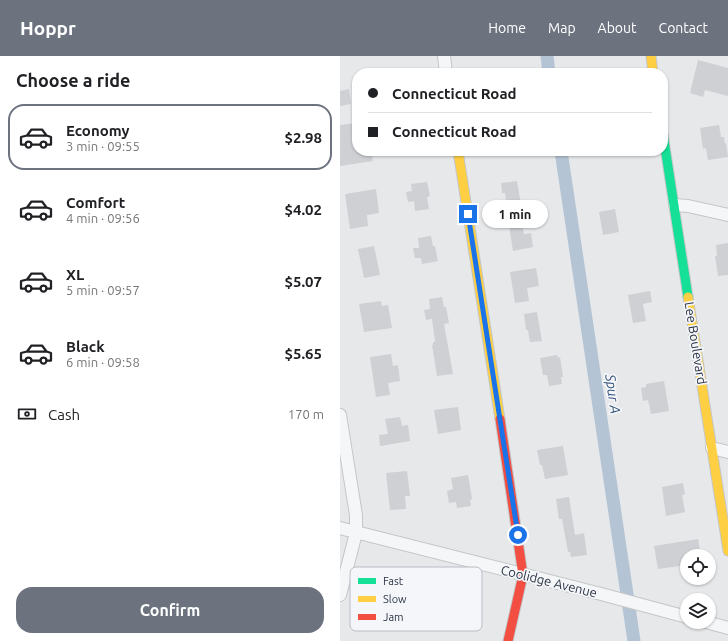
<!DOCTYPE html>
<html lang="en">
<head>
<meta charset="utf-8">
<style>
	:root { --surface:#fff; --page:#f2f2f2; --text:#202124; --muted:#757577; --line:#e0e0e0; --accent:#6c737f }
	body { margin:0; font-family:Ubuntu,sans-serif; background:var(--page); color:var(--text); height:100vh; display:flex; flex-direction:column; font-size:15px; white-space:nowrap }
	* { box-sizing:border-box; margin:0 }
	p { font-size:13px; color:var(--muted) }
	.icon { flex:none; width:22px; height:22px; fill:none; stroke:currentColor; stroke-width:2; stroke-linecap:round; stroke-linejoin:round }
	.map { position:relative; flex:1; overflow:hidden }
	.details { display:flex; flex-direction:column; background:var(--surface); width:340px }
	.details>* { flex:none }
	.hud { position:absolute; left:12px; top:12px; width:316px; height:88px; border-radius:16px; box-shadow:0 1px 3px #0004; display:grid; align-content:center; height:88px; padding:0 16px; background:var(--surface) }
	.fabs { position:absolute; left:340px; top:493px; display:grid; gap:8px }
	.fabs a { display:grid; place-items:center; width:36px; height:36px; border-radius:50%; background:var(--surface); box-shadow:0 1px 3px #0004; font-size:20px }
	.end { position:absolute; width:18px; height:18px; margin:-9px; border:5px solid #1a73e8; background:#fff; box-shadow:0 0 0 2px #fff }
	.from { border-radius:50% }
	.bubble { position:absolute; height:28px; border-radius:14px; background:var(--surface); box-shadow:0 1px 3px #0004; font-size:13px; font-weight:600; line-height:28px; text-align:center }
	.hud b { display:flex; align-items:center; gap:14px; height:38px; font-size:15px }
	.hud b+b { border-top:1px solid var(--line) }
	.hud i { width:10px; height:10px; background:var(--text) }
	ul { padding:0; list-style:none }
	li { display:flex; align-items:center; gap:12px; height:66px; margin:0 8px 6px; padding:0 8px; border:2px solid transparent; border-radius:16px }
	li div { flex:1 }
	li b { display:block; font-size:15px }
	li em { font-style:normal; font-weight:600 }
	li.on { border-color:var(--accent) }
	li>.icon { width:36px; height:36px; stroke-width:1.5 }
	h2 { padding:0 16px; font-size:18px; line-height:48px }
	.pay { display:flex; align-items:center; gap:10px; height:44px; padding:0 16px; font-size:15px }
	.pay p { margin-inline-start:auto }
	.primary-button { display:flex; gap:8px; margin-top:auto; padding:8px 16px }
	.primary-button a { flex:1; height:46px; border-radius:16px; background:var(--accent); color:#fff; font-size:16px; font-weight:600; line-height:46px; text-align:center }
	header { display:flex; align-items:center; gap:24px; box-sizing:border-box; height:56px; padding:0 20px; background:var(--accent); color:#fff }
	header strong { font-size:19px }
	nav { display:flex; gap:22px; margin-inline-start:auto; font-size:14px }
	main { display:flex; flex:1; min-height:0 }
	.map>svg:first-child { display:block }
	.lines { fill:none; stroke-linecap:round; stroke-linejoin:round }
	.canal { stroke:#b4c4d5; stroke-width:13 }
	.building { fill:#ced0d3 }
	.street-casing { stroke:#c4c6c8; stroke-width:14 }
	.fast-casing { stroke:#c4c6c8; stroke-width:11 }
	.slow-casing { stroke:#c4c6c8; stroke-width:11 }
	.jam-casing { stroke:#c4c6c8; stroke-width:11 }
	.street { stroke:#f5f6f7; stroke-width:12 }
	.fast { stroke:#16e098; stroke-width:9 }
	.slow { stroke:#ffcf43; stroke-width:9 }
	.jam { stroke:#f24e42; stroke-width:9 }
	.route { stroke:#1a73e8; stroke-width:5 }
	.labels { text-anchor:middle; stroke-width:3.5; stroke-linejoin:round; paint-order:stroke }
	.street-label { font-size:13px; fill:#2b3445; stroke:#f4f6f9 }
	.water-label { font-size:14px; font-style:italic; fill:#34527a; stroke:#f4f6f9 }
	.key { fill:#f4f6f9; stroke:#b8bcc3; stroke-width:1 }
	.key-label { font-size:11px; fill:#2b3445 }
</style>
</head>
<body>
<header>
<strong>Hoppr</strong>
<nav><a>Home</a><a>Map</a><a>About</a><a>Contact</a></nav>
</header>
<main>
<section class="details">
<h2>Choose a ride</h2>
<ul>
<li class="on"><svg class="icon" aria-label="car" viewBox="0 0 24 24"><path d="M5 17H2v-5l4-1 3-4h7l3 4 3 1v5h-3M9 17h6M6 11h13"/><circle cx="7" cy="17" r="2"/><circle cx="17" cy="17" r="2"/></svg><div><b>Economy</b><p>3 min · 09:55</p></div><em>$2.98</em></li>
<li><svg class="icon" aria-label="car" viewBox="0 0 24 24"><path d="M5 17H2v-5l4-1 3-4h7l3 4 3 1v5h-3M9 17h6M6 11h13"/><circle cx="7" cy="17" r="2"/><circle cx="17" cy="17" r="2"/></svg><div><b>Comfort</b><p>4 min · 09:56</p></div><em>$4.02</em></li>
<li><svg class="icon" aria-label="car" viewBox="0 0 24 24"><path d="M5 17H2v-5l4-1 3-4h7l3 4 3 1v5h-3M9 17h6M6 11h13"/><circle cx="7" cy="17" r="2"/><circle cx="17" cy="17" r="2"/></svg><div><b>XL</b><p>5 min · 09:57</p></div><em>$5.07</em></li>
<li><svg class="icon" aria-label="car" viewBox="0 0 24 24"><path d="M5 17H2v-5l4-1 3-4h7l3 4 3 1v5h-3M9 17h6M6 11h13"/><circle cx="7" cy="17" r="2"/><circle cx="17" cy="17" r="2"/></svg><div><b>Black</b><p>6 min · 09:58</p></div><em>$5.65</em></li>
</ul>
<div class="pay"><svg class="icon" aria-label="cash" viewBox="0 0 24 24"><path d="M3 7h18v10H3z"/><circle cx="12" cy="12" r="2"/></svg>Cash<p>170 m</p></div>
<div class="primary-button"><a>Confirm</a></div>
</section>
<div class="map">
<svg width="388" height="585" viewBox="0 0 388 585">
	<rect width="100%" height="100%" fill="#e6e8ea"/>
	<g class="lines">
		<path class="canal" d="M207,0L209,17
			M221,95L294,585"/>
	</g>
	<path class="building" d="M358,4L388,12V40L365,34L363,41L350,37Z
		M9,33L11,48L0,50V35Z
		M16,67L17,95H31L33,105L0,110V69Z
		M379,69L381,81H384L385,88L386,87L388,101L368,104L366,92L363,93L360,72Z
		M177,125L181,149L167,152L165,137H162L161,127Z
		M87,126L90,140L87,141L89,153L75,155L74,145L68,146L66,136L72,135L71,128Z
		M36,133L39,157L27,159L28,170L10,173L5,138Z
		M275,153L279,176L263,179L259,156Z
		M182,168L184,178L191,177L193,191L173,195L169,170Z
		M91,180L93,190H95L98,205L82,208L81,202H75L73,192H79L78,182Z
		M388,187V219L378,220L375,200H377L376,189Z
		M34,190L40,219L24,222L18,193Z
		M196,212L199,230L187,232L189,245L175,247L170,216Z
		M310,235L312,246L303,248L306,265L293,267L288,239Z
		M102,241L104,251H106L109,267L104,268L113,318L97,320L92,289H93V286H95L92,263L86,264L84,254L90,253L89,243Z
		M41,245L42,250L48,249L52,272L24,276L19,248Z
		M197,256L202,285L190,286L188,274H186L184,258Z
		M51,298L53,310L58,309L60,325L48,327L50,339L36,341L30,301Z
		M217,299L218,302L220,301L223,321H221L222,328L209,330L207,319H203L200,302Z
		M324,325L329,355L311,358L308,344L303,345L301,332L306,331V328Z
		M118,351L121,374L98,378L94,354Z
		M60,361L62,370L68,369L70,385L40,390L39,379L48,378L45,363Z
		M223,390L228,419L205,423L202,409H200L197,394Z
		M67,415L70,440H65L66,453L50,454L46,417Z
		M128,419L132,443L130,444L131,450L117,452L116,446L109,447L107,435L113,433L111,422Z
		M343,427L345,438L342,439L345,456L326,460L322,431Z
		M229,441L235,479L244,477L247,499L231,501L230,496H228L222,463H219L216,443Z
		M358,483L361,500H347V509L318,513L314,490Z"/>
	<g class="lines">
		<g class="street-casing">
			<path id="street" d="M104,0L106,17
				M335,149L348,150L388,159
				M0,359L16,459V477L0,539
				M372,392L388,396
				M0,472L261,538L347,561
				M366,566L388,572"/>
		</g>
		<g class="fast-casing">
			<path id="fast" d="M323,78L348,241"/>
		</g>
		<g class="slow-casing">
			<path id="slow" d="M311,0L313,17
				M118,95L160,363
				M348,241L388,495"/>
		</g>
		<g class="jam-casing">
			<path id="jam" d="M160,363L183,519L168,585"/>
		</g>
		<use href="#street" class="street"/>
		<use href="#fast" class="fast"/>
		<use href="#slow" class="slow"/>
		<use href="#jam" class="jam"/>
	</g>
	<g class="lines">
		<path class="route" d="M128,158L178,479"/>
	</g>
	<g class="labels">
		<g class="street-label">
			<text transform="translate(356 287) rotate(81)" y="5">Lee Boulevard</text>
			<text transform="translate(209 525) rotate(14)" y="5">Coolidge Avenue</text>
		</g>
		<g class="water-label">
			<text transform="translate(273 338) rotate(82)" y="5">Spur A</text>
		</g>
	</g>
	<rect x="10" y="511" width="132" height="64" rx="6" class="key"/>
	<rect x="18" y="522" width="18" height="6" fill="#16e098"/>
	<rect x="18" y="540" width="18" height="6" fill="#ffcf43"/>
	<rect x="18" y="558" width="18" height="6" fill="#f24e42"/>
	<g class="key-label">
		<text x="43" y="529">Fast</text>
		<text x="43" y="547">Slow</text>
		<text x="43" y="565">Jam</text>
	</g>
</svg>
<div class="fabs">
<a><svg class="icon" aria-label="locate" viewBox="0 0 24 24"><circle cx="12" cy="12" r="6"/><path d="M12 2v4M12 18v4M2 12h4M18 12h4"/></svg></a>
<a><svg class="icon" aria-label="layers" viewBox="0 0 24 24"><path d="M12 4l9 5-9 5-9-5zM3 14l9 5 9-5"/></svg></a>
</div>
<i class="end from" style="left:178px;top:479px"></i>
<i class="end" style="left:128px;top:158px"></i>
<div class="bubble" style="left:142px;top:144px;width:66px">1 min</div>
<div class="hud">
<b><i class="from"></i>Connecticut Road</b>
<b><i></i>Connecticut Road</b>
</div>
</div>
</main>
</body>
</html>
